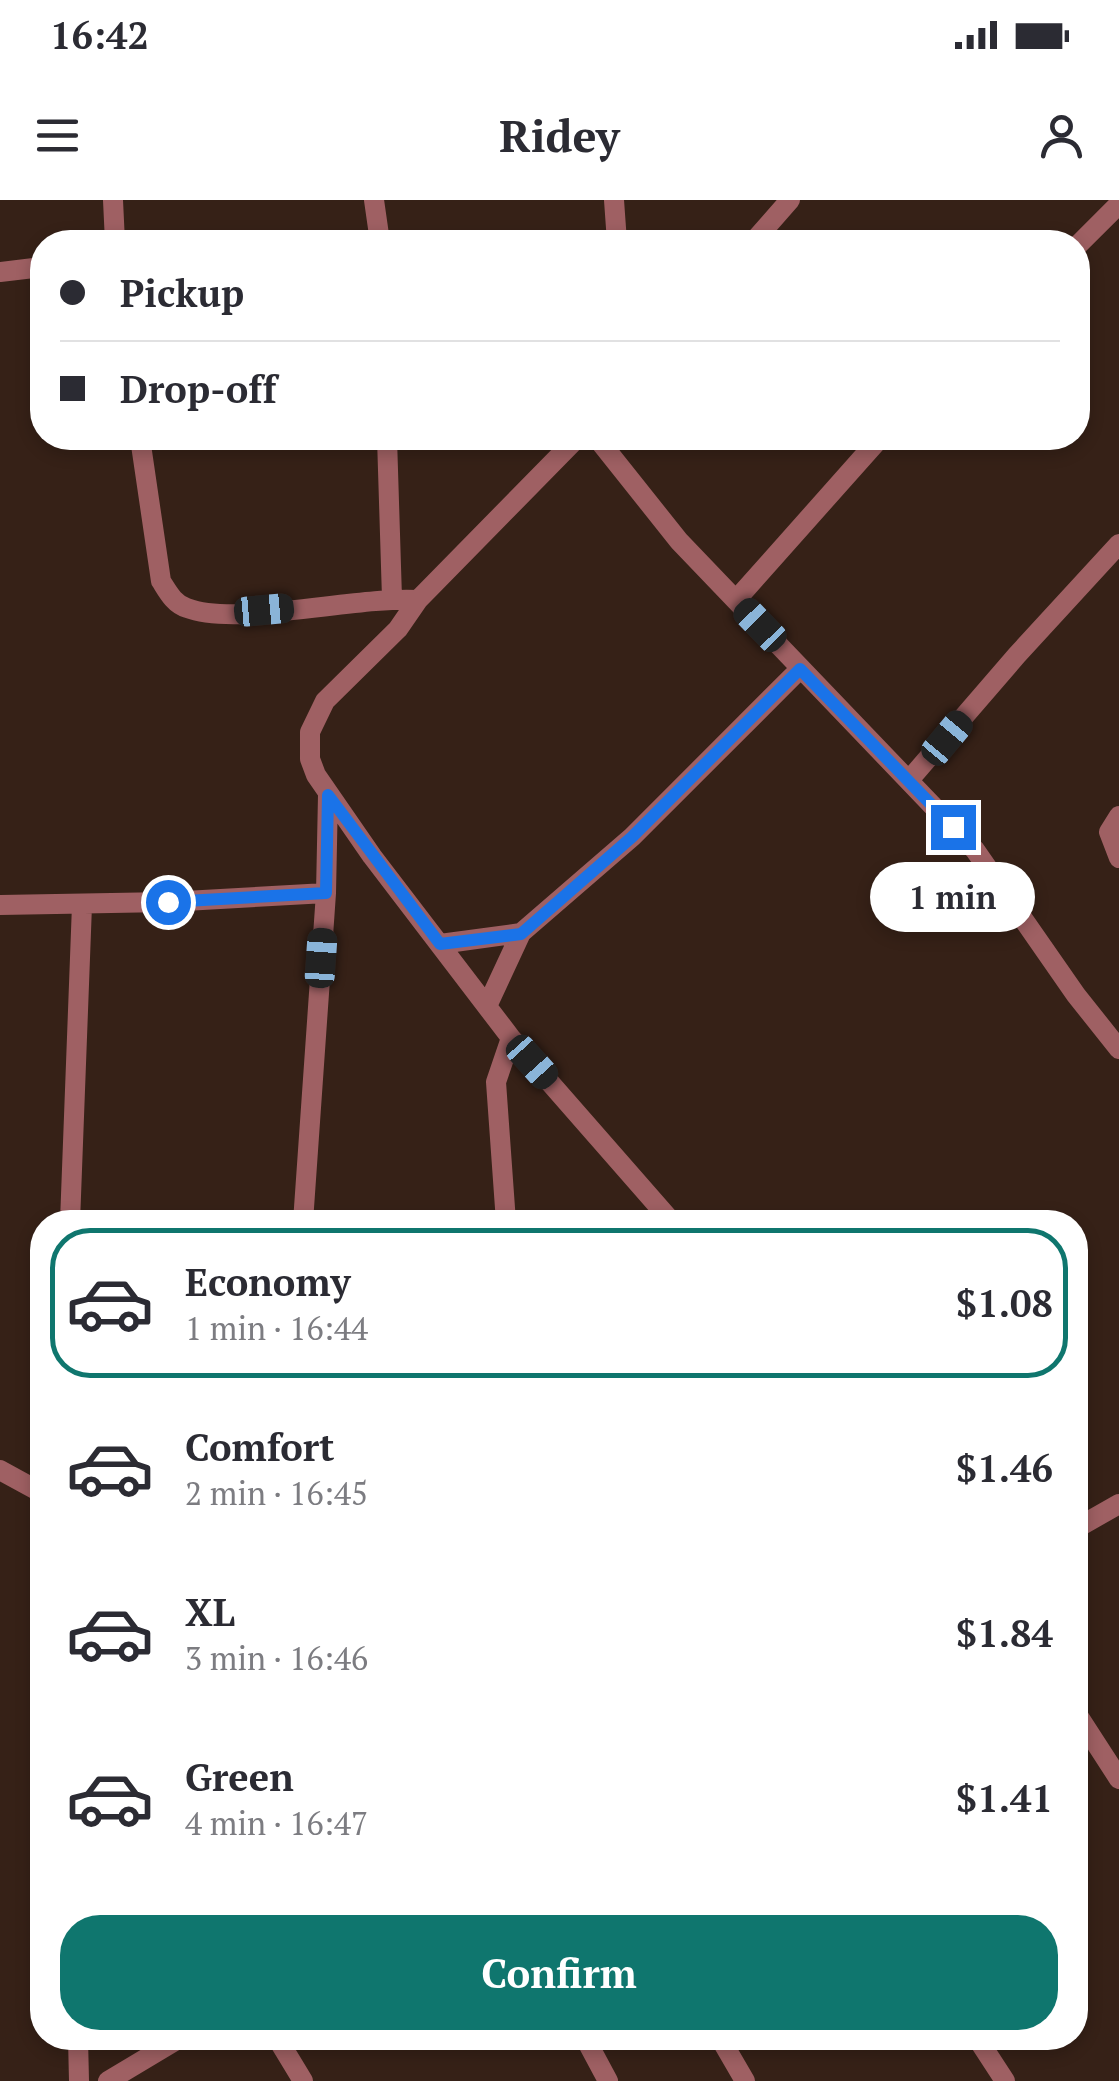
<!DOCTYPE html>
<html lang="en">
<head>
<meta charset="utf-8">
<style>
	:root { --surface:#fff; --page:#f2f2f3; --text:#2b2b33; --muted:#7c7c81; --line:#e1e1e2; --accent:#0f766e }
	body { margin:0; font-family:"PT Serif",serif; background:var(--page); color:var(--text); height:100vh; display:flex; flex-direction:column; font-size:38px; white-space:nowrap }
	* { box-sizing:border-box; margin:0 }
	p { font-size:32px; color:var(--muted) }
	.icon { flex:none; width:55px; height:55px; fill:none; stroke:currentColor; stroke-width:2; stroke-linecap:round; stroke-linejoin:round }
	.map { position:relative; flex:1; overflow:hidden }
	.side { position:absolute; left:30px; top:1010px; width:1058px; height:840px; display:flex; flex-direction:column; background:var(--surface); border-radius:40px; box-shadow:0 5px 15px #0003 }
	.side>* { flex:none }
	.banner { position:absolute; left:30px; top:30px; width:1060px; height:220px; border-radius:40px; box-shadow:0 5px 15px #0003; display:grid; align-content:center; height:220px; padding:0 30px; background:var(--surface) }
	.end { position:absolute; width:45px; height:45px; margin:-22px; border:12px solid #1a73e8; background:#fff; box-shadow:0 0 0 5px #fff }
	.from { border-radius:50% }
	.bubble { position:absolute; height:70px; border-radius:35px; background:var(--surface); box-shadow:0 5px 15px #0003; font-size:32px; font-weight:600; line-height:70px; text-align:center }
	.car { position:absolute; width:30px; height:60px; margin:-30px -15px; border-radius:12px; box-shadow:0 0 8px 2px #0007; background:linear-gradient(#222 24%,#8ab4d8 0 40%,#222 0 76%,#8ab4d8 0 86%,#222 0) }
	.banner b { display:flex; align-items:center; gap:35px; height:95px; font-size:38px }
	.banner b+b { border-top:2px solid var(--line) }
	.banner i { width:25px; height:25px; background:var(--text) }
	ul { padding:18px 0 0; list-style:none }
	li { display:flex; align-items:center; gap:30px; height:150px; margin:0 20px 15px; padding:0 10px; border:5px solid transparent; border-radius:40px }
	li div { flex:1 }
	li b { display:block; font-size:38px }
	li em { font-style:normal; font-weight:600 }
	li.on { border-color:var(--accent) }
	li>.icon { width:90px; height:90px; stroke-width:1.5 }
	.action { display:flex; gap:20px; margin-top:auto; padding:20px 30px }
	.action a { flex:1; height:115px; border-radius:40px; background:var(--accent); color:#fff; font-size:40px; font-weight:600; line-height:115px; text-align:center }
	.status { display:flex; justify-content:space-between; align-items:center; height:70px; padding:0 50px; background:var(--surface); direction:ltr }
	.status svg { height:28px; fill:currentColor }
	header { display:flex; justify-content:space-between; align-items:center; height:130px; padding:0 30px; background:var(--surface); font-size:45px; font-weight:600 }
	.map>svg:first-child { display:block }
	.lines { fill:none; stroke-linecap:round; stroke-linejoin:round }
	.street { stroke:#9f6063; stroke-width:20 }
	.route { stroke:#1a73e8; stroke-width:12 }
</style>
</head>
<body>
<div class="status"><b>16:42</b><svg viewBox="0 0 49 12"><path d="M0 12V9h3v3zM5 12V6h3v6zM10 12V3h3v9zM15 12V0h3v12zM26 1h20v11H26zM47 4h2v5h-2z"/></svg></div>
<header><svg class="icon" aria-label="menu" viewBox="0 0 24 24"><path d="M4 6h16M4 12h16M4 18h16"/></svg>Ridey<svg class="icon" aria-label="person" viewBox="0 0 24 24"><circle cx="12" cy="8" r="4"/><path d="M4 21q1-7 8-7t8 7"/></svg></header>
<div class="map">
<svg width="1119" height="1881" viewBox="0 0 1119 1881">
	<rect width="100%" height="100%" fill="#362117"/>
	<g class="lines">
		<path class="street" d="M113,0L115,42
			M374,0L380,42
			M614,0L617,42
			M753,42L790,0
			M1078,45L1119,4
			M0,72L42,67
			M140,238L161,381C168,392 174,404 187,408C237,427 357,396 418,400
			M387,238L392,398
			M577,238L418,400L398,429L325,501L310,532V559L316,575L372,656L511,838L672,1022
			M597,238L679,341L975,650L1076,795L1119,849
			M736,400L880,238
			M910,579L1017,455L1119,344
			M1119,616L1109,632L1119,658
			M0,705L167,702L326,693
			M440,744L521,733
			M488,804L521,733L632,637L800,469
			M70,1022L82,705
			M303,1022L326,693L328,595
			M506,1022L496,882L511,838
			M0,1270L42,1293
			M1075,1329L1119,1304
			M1075,1511L1119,1579
			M78,1838L79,1881
			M277,1838L303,1881
			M585,1838L608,1881
			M720,1838L745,1881
			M977,1838L1005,1881
			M108,1881L180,1838"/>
	</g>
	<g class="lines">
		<path class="route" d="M168,702L326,693L328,595L440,744L521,734L632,637L800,469L953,627"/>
	</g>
</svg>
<i class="end from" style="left:168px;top:702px"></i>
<i class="end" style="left:953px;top:627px"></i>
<div class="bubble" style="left:870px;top:662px;width:165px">1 min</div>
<i class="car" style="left:264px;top:410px;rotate:85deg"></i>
<i class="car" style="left:760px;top:425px;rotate:316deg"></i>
<i class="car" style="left:947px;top:538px;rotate:40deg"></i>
<i class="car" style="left:321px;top:758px;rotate:4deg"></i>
<i class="car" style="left:532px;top:862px;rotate:138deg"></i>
<div class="banner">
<b><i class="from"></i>Pickup</b>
<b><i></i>Drop-off</b>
</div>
<section class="side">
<ul>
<li class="on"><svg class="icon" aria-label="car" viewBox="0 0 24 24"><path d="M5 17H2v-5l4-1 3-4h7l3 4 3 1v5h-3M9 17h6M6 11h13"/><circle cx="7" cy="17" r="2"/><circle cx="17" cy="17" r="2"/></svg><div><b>Economy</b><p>1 min · 16:44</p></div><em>$1.08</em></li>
<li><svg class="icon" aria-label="car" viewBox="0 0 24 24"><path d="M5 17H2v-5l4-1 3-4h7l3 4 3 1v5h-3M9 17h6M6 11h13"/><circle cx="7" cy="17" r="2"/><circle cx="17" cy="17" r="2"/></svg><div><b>Comfort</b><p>2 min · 16:45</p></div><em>$1.46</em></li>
<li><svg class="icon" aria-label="car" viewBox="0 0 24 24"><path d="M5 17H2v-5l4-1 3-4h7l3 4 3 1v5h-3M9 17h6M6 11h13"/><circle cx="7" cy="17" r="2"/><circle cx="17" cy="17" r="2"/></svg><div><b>XL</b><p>3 min · 16:46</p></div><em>$1.84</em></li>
<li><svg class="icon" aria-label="car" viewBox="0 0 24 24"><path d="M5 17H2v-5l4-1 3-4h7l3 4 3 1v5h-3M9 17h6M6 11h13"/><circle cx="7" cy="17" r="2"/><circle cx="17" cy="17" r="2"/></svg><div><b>Green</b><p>4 min · 16:47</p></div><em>$1.41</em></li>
</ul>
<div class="action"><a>Confirm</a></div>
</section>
</div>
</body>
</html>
